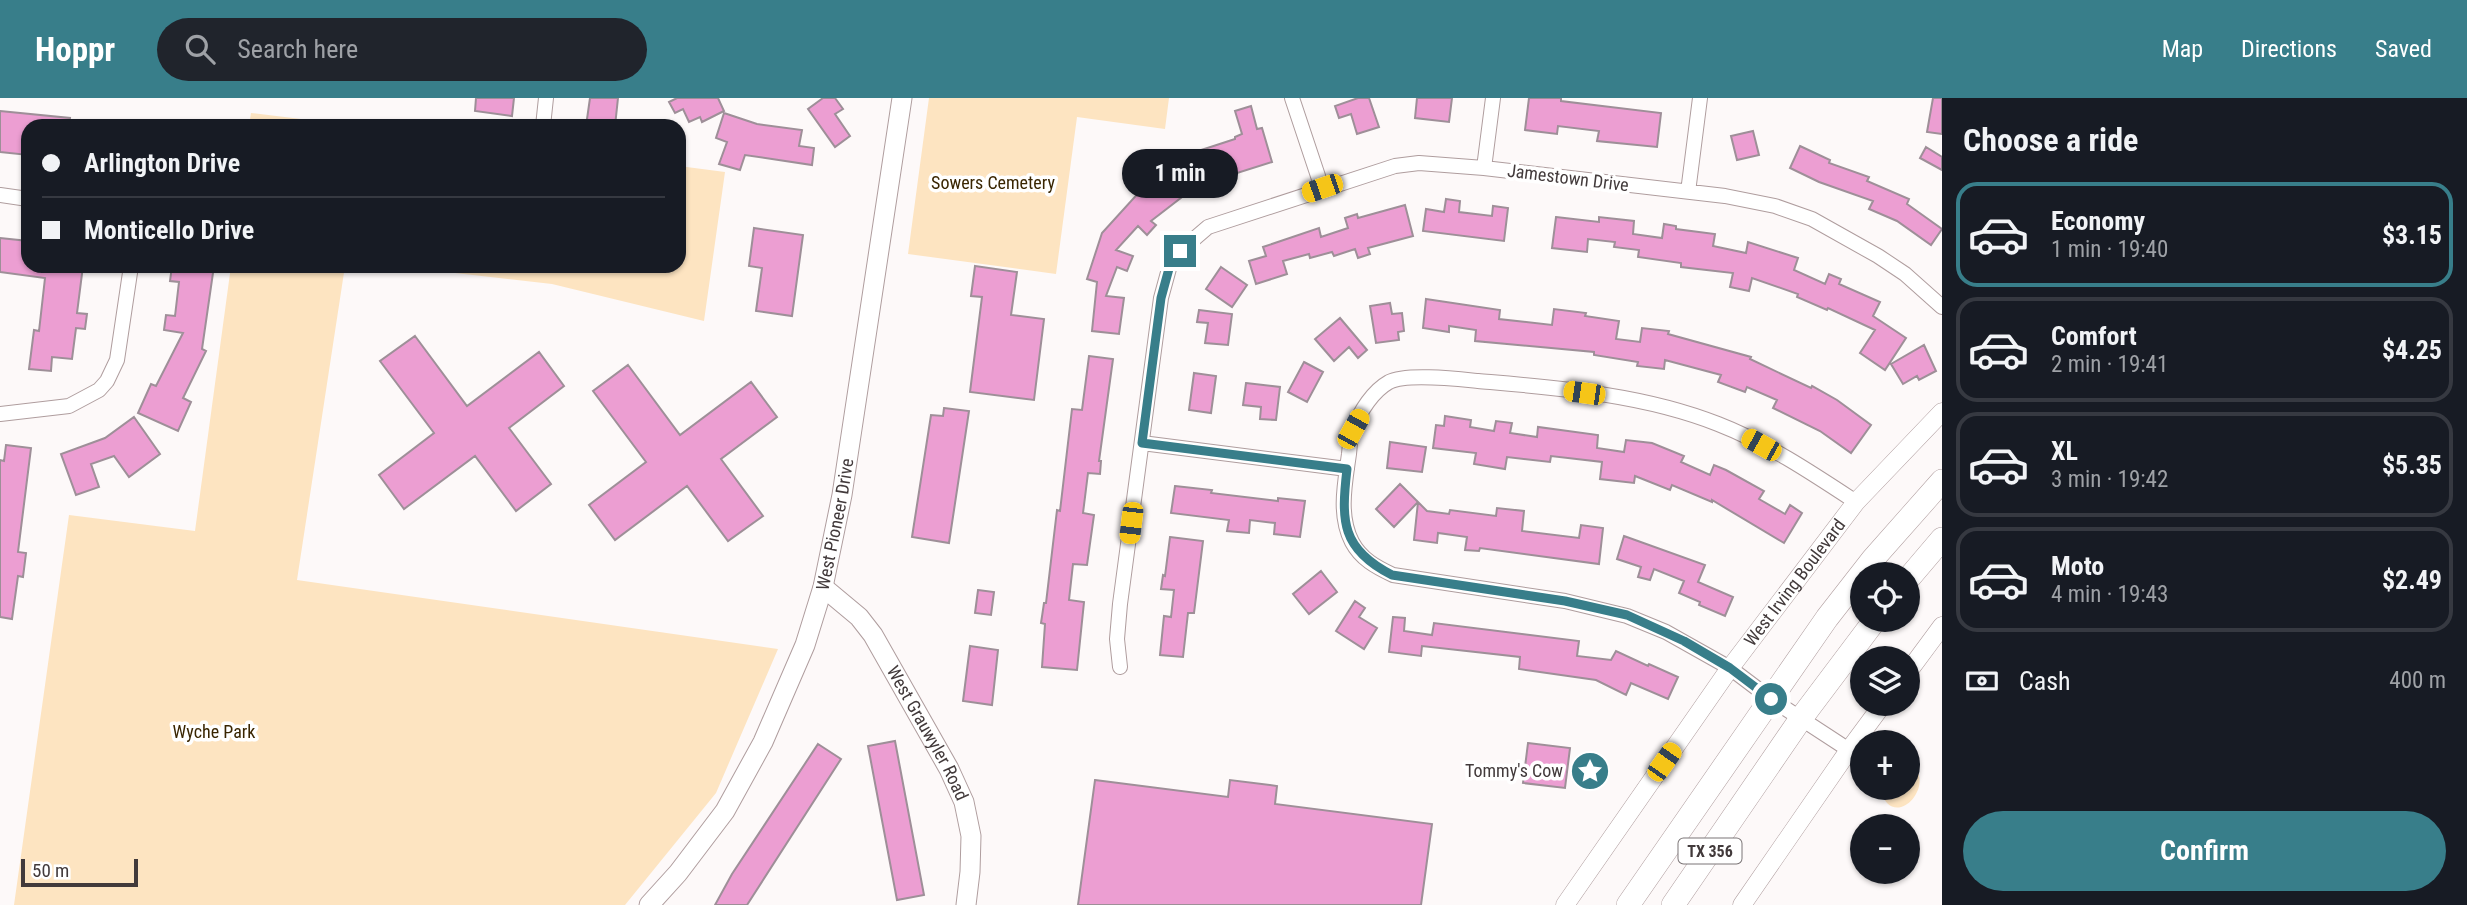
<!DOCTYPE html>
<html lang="en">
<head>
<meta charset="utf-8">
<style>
	:root { --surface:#171b24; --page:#20242c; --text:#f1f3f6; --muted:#9ea1a6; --line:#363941; --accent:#387e8a }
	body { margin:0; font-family:"Roboto Condensed",sans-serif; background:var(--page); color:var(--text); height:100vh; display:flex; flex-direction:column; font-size:26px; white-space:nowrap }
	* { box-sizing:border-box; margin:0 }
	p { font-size:23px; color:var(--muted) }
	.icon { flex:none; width:38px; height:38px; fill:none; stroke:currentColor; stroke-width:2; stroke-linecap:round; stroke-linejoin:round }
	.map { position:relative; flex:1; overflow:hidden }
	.panel { display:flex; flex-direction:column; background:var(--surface); width:525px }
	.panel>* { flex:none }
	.hud { position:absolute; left:21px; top:21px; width:665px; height:154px; border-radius:21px; box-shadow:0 2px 5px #0004; display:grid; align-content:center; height:154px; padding:0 21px; background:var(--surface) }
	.tools { position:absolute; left:1850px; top:464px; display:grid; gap:14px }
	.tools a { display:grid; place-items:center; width:70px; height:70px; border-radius:50%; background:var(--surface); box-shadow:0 2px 5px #0004; font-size:35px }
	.scale { position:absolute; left:21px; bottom:18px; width:117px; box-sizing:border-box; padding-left:7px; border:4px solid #423a3b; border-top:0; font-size:19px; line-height:24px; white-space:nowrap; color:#423a3b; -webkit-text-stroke:5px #fff; paint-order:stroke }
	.end { position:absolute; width:32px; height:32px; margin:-16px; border:9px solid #387e8a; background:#fff; box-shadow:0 0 0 4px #fff }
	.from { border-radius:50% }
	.bubble { position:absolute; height:49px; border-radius:24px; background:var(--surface); box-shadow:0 2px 5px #0004; font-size:23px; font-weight:700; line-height:49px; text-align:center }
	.car { position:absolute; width:21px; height:42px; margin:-21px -10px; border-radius:9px; box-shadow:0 0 5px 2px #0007; background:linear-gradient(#f5c518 24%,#345 0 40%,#f5c518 0 76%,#345 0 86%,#f5c518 0) }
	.hud b { display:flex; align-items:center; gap:24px; height:66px; font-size:26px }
	.hud b+b { border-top:2px solid var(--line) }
	.hud i { width:18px; height:18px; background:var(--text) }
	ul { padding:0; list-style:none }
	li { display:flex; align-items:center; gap:21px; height:105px; margin:0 14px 10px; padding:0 7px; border:4px solid var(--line); border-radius:21px }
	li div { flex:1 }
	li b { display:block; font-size:26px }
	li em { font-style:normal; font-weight:700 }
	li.active { border-color:var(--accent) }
	li>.icon { width:63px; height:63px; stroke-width:1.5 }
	h2 { padding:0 21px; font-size:32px; line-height:84px }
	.pay { display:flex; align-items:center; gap:18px; height:77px; padding:0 21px; font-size:26px }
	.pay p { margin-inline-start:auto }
	.button { display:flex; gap:14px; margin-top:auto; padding:14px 21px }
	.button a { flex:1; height:80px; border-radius:42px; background:var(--accent); color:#fff; font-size:28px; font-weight:700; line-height:80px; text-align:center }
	header { display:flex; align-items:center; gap:42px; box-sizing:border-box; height:98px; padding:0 35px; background:var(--accent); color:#fff }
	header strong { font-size:33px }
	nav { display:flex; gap:38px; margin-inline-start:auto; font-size:24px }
	.search { width:490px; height:63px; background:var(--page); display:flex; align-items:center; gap:18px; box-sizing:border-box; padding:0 24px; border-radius:38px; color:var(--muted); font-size:26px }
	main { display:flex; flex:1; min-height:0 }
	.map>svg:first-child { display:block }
	.green { fill:#fde4c1 }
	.building { fill:#ec9ed2; stroke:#9e8f98; stroke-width:2 }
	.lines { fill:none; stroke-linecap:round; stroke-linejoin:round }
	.minor-casing { stroke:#af9d9e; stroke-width:16 }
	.tertiary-casing { stroke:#af9d9e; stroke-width:19 }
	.secondary-casing { stroke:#af9d9e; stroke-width:21 }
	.primary-casing { stroke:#af9d9e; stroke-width:24 }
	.minor { stroke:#fff; stroke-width:14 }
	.tertiary { stroke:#fff; stroke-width:18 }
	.secondary { stroke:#fff; stroke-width:19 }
	.primary { stroke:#fff; stroke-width:23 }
	.route { stroke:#387e8a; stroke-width:9 }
	.labels { text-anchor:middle; stroke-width:7; stroke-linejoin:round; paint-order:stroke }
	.shield { fill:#fff; stroke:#7b7576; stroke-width:2 }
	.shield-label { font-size:16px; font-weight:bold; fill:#423a3b }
	.street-label { font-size:18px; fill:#423a3b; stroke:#fff }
	.park-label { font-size:18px; fill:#392501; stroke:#fff }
	.poi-label { font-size:18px; fill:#423a3b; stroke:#fff; text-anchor:end }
</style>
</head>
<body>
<header>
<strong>Hoppr</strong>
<div class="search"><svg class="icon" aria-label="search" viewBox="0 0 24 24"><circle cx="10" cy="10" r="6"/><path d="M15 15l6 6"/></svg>Search here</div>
<nav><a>Map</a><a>Directions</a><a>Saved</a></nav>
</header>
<main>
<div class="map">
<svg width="1942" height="807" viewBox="0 0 1942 807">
	<rect width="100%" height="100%" fill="#fdf9f9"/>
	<path class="green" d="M929,0H1169L1165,31L1077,19L1056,176L908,156Z
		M251,15L358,28H249Z
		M679,68L725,74L704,223L552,186L394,168H679Z
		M231,168H345L297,482L778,551L716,695L625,807H14L69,417L195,433Z
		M1908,664C1942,683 1892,739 1880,690H1908Z"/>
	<path class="building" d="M476,0H514L512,18L475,13Z
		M590,0H618L615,28H586Z
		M677,0H718L724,13L702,24L700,19L689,24L683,11L675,15L669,4Z
		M823,0H835L843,11L835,16L850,38L835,49L808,11Z
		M1358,0H1369L1379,29L1357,36L1351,16L1339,20L1335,8Z
		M1417,0H1452L1449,24L1415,20Z
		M1529,0H1561V3L1661,15L1657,49L1597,43L1599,33L1558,28L1557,36L1525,32Z
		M1933,0H1942V36L1927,34Z
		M1251,8L1257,31L1262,30L1272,64L1196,88L1186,57L1235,41V39L1242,36L1235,13Z
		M0,13L70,20L69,28H28V57L0,54Z
		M724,15L757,26L802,32L799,48L814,50L812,67L745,57L740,72L719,66L727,44L716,40Z
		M1753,33L1759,57L1737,62L1731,38Z
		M1800,48L1830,62L1829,65L1869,79L1867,83L1909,101L1907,106L1942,131L1931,147L1897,123L1869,111L1873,103L1819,84L1790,70Z
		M1926,49L1942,59V72L1920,60Z
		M1152,60L1182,99L1151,123L1156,127L1147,137L1138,128L1116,152L1133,158L1127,173L1117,169L1106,198L1124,200L1119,236L1092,233L1097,184L1087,181L1102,135L1143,90L1132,76Z
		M1446,101L1460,103L1459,114L1492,118L1493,108L1508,110L1504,143L1423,133L1426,111L1444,114Z
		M1405,107L1413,138L1368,150L1370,156L1358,160L1355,151L1334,158L1332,154L1310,160L1309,156L1283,163L1287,176L1256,186L1249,163L1266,158L1263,149L1319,130L1321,139L1348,130L1345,120L1357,116L1358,120Z
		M1556,119L1599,124V119L1634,123L1633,136L1662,140L1664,126L1676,128V131L1715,136L1713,148L1746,155L1748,144L1798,160L1794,172L1825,186L1829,176L1841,181L1839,186L1880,204L1873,218L1906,240L1885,272L1860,255L1875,232L1828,210L1827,212L1797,199L1798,196L1752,180L1749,193L1730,189L1733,175L1681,169V165L1638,159L1639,152L1614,149L1615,144L1588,141L1587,154L1552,150Z
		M754,130L803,137L792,218L756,213L762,170L749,168Z
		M0,140L28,143V168H83L77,215L87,216L85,231L76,230L72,261L52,259L51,273L29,271L34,232L39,233L45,180L0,174Z
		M172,168H214L202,251L206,253L183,300L191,304L178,333L138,315L151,286L156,288L183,235L164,232L166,217L175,218L179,184L170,183Z
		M975,168L1017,174L1011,217L1044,221L1034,302L970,294L982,199L971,198Z
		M1221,169L1247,187L1232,209L1206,191Z
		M1426,201L1500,212L1499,221L1552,227L1554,211L1586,215L1585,218L1619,223L1616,241L1640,244L1642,230L1669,233L1668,236L1751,259L1750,261L1811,290L1812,288L1837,302L1871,327L1851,355L1820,333L1773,310L1777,302L1747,289L1745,294L1718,284L1721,277L1665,262L1664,271L1637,268L1638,264L1594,257V254L1475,243L1476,232L1449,228V234L1423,230Z
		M1390,205L1392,216L1402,215L1404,233L1398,234L1399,242L1376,245L1370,208Z
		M1199,212L1232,216L1228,247L1205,245L1208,225L1197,224Z
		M1340,220L1367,252L1358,260L1349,249L1334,263L1315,241Z
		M415,238L467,308L539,254L564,288L509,330L551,386L516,413L475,358L404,411L379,377L434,335L380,263Z
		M1924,247L1936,273L1919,282L1917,278L1903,286L1891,266Z
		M1089,258L1113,261L1099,363H1101L1100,376L1088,375L1083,415L1094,417L1087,467L1073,466L1069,502L1084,504L1077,572L1042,569L1045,526L1041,525L1044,505H1046L1057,412L1060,413L1072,311L1082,312Z
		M1304,264L1323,274L1307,304L1288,294Z
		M628,267L680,337L751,284L777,319L721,361L763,418L728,443L687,388L615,442L589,407L646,364L593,293Z
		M1194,275L1216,278L1211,315L1189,312Z
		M1246,285L1280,289L1276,322L1260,321L1261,309L1243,307Z
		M944,310L969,313L949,445L912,439L931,317L943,318Z
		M1445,318L1471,322L1470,329L1494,333L1496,323L1512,325L1510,335L1537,339L1538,329L1598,337L1597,350L1624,354L1626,342L1652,345L1684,358L1681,364L1710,377L1714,367L1726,372L1764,393L1759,401L1785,416L1790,407L1802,415L1784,445L1712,402V404L1672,387L1670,392L1635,378L1634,385L1600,381L1602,364L1551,358L1550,364L1507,359L1505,371L1474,366L1476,355L1433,350L1436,327L1444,328Z
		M134,319L160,356L129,379L114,358L91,366L99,389L76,397L61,356L105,340Z
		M1390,344L1426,349L1422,374L1387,370Z
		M6,347L31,350L18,454L26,455L23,479L18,478L12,521L0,519V362L4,363Z
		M1400,386L1418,404L1394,429L1376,411Z
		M1175,388L1212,392L1211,395L1278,403V400L1305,403L1300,439L1274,436L1275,425L1250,422L1249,435L1227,433L1229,422L1171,415Z
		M1418,404L1427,413L1449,416L1450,412L1496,418L1497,410L1524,413L1522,433L1579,440L1581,427L1603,430L1599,466L1480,450L1479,453L1465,452L1467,439L1438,435L1437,445L1414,442Z
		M1624,438L1705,467L1698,484L1733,499L1725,518L1699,507L1700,504L1679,495L1684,483L1654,471L1650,482L1638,479L1641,469L1617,461Z
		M1170,439L1203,443L1194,515H1188L1183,559L1160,557L1164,518L1171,519L1174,492L1161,491L1163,477L1165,478Z
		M1321,473L1337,494L1309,516L1293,496Z
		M978,492L994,494L991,517L975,515Z
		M1355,503L1365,510L1359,519L1377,530L1364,551L1336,533Z
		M1393,519L1405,520L1404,533L1432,537L1434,525L1579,543L1577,558L1611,562L1616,553L1648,568L1649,566L1678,579L1668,601L1631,585L1626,597L1596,582L1519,571L1520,559L1422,548L1421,558L1389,554Z
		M970,548L998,552L992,607L963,603Z
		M895,643L924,797L897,802L868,648Z
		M1528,645L1570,650L1565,690L1523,685Z
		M818,646L841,661L747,807H715L732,776Z
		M1095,682L1228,699L1230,682L1277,688L1275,706L1432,726L1421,807H1078Z"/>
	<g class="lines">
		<g class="minor-casing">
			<path id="minor" d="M1292,0L1322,90
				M543,28L546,0
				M1484,70L1493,0
				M1688,94L1700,0
				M0,97L28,101
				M0,316L69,308L99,292L107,283L117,262L131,168
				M1142,345L1347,371
				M1120,569L1117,541L1120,506L1161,200L1170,167L1180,153L1208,129L1395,68L1419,65L1484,70L1725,98L1775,108L1812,121L1878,158L1905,176L1942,209
				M1849,652L1771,601L1730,570L1666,534L1627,518L1565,503L1393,477C1376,469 1361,461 1352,444C1338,417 1345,385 1349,356C1350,347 1350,337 1354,330C1360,313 1373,293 1389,284C1406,275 1458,281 1478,283C1558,290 1642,296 1718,326C1767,345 1812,375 1856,404"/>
		</g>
		<g class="tertiary-casing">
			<g id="tertiary">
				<path d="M1908,574L1942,528"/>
				<path id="s1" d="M1565,807L1730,570L1856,404L1942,314"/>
				<path d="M1742,807L1849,652L1883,606"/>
			</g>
		</g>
		<g class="secondary-casing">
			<g id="secondary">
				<path id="s2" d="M823,489L859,519L873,537L949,671L964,704L971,738L970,774L966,807"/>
				<path id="s3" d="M649,807L678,775L725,713L763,644L805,547L823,489L842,397L902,0"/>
			</g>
		</g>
		<g class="primary-casing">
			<path id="primary" d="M1908,481L1942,441
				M1628,807L1827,520L1873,461L1942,383
				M1673,807L1802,619L1875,522"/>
		</g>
		<use href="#minor" class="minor"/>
		<use href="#tertiary" class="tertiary"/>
		<use href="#secondary" class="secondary"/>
		<use href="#primary" class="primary"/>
	</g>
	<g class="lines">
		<path class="route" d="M1180,153L1170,167L1161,200L1142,345L1347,371C1341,423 1341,451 1392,477L1565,503L1627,517L1684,543L1730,570L1771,601"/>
	</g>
	<defs>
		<g id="sight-disc" transform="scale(2.0125)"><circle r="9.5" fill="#387e8a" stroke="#fff"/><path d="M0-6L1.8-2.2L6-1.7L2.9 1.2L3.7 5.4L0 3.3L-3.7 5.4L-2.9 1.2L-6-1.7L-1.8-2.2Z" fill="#fff"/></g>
	</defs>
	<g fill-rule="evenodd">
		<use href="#sight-disc" x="1590" y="673"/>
	</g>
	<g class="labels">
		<rect class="shield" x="1678.5" y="740.5" width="63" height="25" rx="5"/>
		<g class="shield-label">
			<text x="1710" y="759">TX 356</text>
		</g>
		<g class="street-label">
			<text transform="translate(1568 80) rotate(7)" y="6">Jamestown Drive</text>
			<text dy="6" stroke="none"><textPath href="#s3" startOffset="430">West Pioneer Drive</textPath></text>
			<text dy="6" stroke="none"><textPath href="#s1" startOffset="396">West Irving Boulevard</textPath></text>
			<text dy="6" stroke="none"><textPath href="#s2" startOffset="182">West Grauwyler Road</textPath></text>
		</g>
		<g class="park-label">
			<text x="993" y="91">Sowers Cemetery</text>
			<text x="214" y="640">Wyche Park</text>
		</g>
		<g class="poi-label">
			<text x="1563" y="679">Tommy's Cow</text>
		</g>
	</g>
</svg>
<div class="tools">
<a><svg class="icon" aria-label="locate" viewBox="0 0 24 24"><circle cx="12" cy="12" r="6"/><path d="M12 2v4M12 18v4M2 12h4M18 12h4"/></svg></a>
<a><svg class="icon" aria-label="layers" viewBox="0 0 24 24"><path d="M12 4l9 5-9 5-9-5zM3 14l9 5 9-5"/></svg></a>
<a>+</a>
<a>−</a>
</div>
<div class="scale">50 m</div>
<i class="end from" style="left:1771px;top:601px"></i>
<i class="end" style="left:1180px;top:153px"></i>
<div class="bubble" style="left:1122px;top:51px;width:116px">1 min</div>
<i class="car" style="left:1322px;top:90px;rotate:251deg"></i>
<i class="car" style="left:1584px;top:295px;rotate:278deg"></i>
<i class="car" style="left:1353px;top:331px;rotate:29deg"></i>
<i class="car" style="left:1761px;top:347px;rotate:299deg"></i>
<i class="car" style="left:1131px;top:425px;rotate:187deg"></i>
<i class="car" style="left:1664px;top:664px;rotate:35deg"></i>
<div class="hud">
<b><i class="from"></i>Arlington Drive</b>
<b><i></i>Monticello Drive</b>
</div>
</div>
<section class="panel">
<h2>Choose a ride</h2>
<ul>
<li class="active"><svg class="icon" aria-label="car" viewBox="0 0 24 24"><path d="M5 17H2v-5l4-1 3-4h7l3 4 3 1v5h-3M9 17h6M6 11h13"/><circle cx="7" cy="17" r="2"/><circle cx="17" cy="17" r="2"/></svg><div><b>Economy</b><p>1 min · 19:40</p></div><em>$3.15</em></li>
<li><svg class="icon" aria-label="car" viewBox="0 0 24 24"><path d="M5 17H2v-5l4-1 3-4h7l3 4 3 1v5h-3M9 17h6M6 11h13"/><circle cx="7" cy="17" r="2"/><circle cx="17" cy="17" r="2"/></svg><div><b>Comfort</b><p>2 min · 19:41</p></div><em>$4.25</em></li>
<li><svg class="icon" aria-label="car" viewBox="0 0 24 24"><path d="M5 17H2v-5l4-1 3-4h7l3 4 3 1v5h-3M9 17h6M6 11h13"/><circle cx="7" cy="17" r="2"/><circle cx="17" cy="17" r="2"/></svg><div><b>XL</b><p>3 min · 19:42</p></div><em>$5.35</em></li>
<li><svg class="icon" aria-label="car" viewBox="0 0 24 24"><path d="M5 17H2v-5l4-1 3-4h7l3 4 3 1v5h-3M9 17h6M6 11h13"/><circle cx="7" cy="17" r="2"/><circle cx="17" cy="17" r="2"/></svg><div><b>Moto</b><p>4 min · 19:43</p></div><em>$2.49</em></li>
</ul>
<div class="pay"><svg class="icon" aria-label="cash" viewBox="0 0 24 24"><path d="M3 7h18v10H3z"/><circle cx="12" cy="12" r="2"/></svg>Cash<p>400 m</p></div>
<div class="button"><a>Confirm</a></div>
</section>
</main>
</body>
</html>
